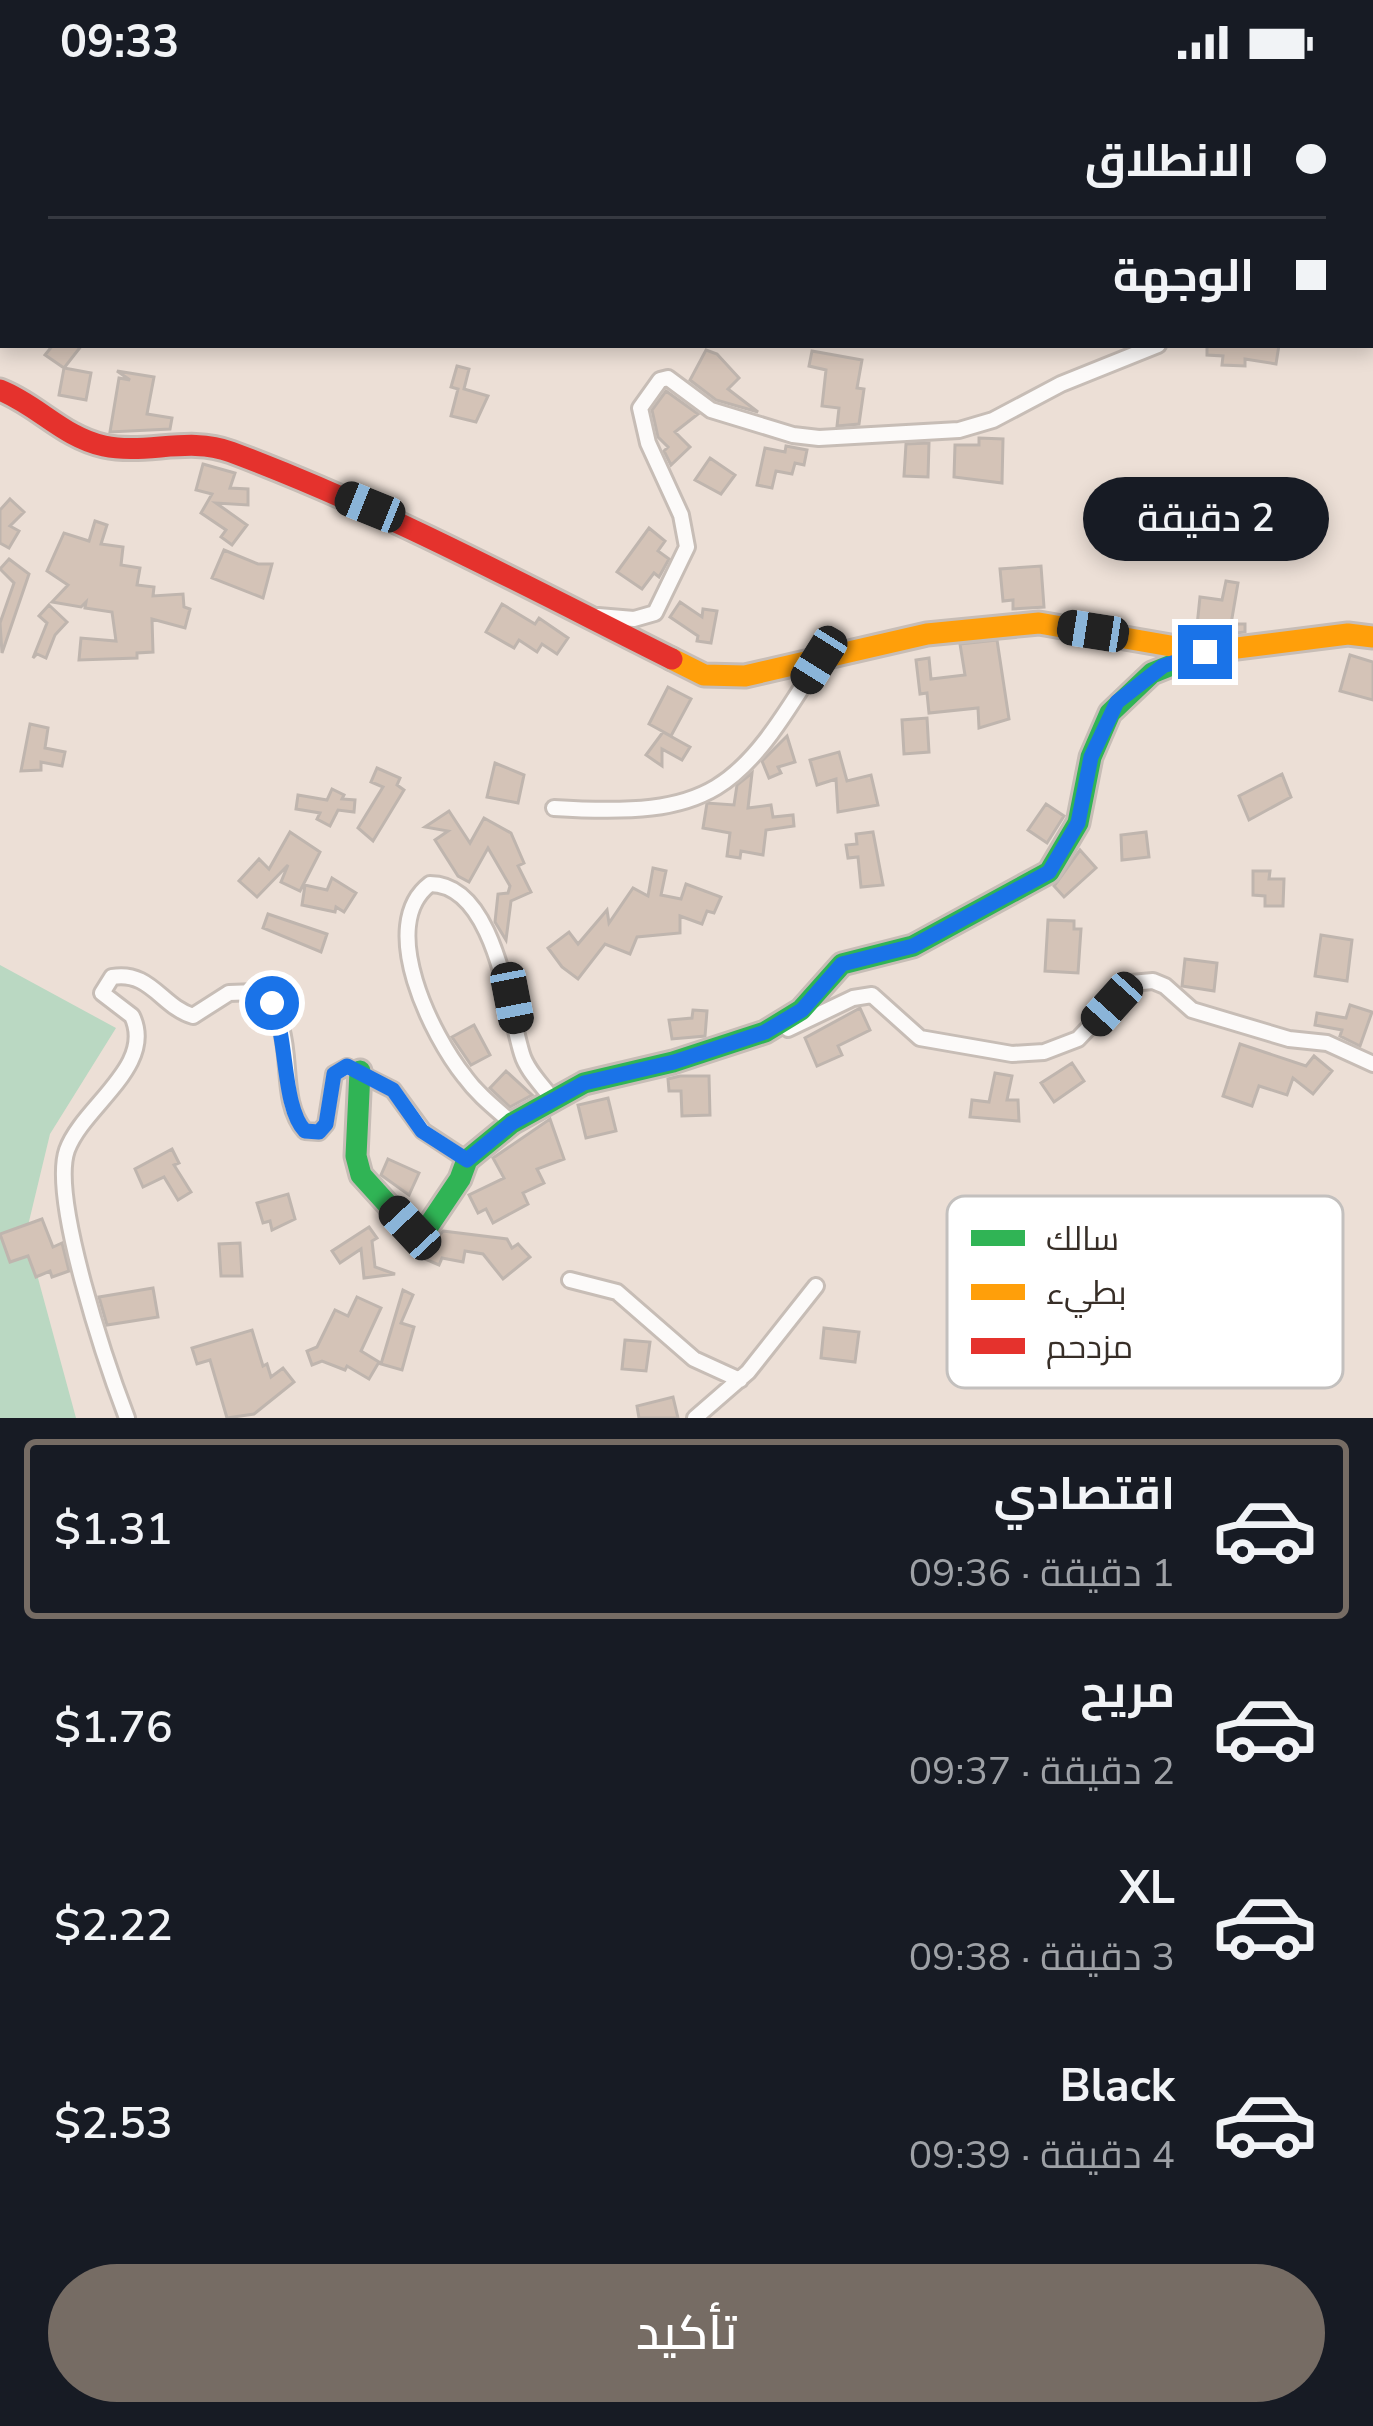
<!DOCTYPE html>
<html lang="ar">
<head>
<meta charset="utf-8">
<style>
	:root { --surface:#171b24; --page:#20242c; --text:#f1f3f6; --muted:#9ea1a6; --line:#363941; --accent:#766c64 }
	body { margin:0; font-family:"Nunito Sans",Cairo,sans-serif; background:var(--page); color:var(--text); direction:rtl; height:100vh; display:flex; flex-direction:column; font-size:45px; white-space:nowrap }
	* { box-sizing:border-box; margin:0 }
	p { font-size:39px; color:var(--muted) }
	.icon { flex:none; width:66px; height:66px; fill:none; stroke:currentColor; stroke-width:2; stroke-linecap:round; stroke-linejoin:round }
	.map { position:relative; height:1334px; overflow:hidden; direction:ltr }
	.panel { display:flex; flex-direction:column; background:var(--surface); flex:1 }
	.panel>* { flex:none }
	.banner { position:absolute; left:0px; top:0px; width:1374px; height:264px; box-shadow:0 6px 18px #0003; direction:rtl; display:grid; align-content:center; height:264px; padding:0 48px; background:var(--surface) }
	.end { position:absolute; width:54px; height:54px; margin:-27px; border:15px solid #1a73e8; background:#fff; box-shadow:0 0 0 6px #fff }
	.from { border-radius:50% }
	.bubble { position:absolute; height:84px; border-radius:42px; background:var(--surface); box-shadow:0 6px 18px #0003; font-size:39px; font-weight:600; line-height:84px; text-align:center; direction:rtl }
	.car { position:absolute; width:36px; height:72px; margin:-36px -18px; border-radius:15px; box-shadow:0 0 9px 3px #0007; background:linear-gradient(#222 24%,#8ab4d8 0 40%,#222 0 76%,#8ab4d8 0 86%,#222 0) }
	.banner b { display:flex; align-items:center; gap:42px; height:114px; font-size:45px }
	.banner b+b { border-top:3px solid var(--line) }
	.banner i { width:30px; height:30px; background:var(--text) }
	ul { padding:21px 0 0; list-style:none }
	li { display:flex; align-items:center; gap:36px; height:180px; margin:0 24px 18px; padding:0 24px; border:6px solid transparent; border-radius:12px }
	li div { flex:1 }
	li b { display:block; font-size:45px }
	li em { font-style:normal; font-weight:600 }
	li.on { border-color:var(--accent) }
	li>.icon { width:108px; height:108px; stroke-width:1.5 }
	.primary-button { display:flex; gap:24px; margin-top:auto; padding:24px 48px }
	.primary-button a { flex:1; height:138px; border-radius:72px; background:var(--accent); color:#fff; font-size:48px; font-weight:600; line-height:138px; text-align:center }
	.status { display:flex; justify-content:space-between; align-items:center; height:84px; padding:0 60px; background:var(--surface); direction:ltr }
	.status svg { height:33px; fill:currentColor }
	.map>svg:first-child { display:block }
	.green { fill:#bad8c2 }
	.building { fill:#d4c3b7; stroke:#bfb5ae; stroke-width:3 }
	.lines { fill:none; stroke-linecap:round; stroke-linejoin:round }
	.street-casing { stroke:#c7bdb6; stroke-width:20 }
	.fast-casing { stroke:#c7bdb6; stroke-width:27 }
	.slow-casing { stroke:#c7bdb6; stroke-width:27 }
	.jam-casing { stroke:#c7bdb6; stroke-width:27 }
	.street { stroke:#fcfaf9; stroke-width:14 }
	.fast { stroke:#30b455; stroke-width:21 }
	.slow { stroke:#ff9f0a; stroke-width:21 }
	.jam { stroke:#e5322d; stroke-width:21 }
	.route { stroke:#1a73e8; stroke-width:15 }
	.key { fill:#fff; stroke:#c3c0be; stroke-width:3 }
	.key-label { font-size:33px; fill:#372e27 }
</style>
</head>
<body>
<div class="status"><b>09:33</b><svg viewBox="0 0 49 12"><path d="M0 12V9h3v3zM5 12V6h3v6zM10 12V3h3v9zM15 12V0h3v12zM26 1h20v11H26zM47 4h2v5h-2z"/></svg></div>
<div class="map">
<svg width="1373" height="1334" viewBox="0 0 1373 1334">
	<rect width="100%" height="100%" fill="#ecdfd6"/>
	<path class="green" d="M0,881L116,944L50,1050L26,1150L76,1334H0Z"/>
	<path class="building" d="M53,261H82L64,284L91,289L86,316L59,311L64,284L45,271Z
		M1207,261H1279L1276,280L1245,275V282L1222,281L1223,272L1207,271Z
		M706,266L717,270L739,294L728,305L758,328L716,316L690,296Z
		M812,267L862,276L857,304L864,305L859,340L837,342L839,324L822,322L826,286L809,282Z
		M457,282L469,285L464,305L488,312L476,338L451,332L458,305L451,303Z
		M117,287L154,293L147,330L172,334L170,345L110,348L119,294L130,296Z
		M666,307L698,330L675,348L690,363L671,381L664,367L668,363L658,353L652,326Z
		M979,354L1003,355L1002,399L954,393L955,361H979Z
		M929,359L928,393L904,392L906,360Z
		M786,362L807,366L804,381L795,379L792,390L776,387L772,404L757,401L765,364L785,368Z
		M710,374L735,391L721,410L695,396Z
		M203,380L235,389L230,404L248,405V421L216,419L247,441L232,461L221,453L226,446L201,429L212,410L196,406Z
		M10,415L24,428L10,442L19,447L9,464L0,459V426Z
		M95,437L107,441L101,460L123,463L121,481L140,484L137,501L154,503L153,512L183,510L184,523L190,525L185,544L152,535L153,568L137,569V574L79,576L81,554L116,557L112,528L85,524L86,518L81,523L52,518L68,501L47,487L64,449L89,457Z
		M649,444L665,457L658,467L669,475L659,493L654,489L642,505L617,488Z
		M224,466L258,480H272L263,514L212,494Z
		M9,475L29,490L2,569L0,539L14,499L0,485Z
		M1041,482L1044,523L1013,525V516L1003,517L1000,485Z
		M1226,497L1238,499L1231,540H1245V548L1227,550V546L1197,542L1200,513L1222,516Z
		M680,518L702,533L703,525L717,527L711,559L697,557L698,552L670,533Z
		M502,520L535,540L539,534L568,554L557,570L542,560L537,568L519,556L514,564L486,548Z
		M49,521L67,538L55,551L46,574L37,570L33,574L47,539L39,532Z
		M997,556L1009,635L979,644L978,624L929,629L927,609L920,610L916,576L929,574L931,595L965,591L960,560Z
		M1350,571L1373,578V616L1340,607Z
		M668,603L691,615L671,652L649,640Z
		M927,634L929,668L904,670L902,636Z
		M30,640L48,644L45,664L65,668L62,682L41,678V686L21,687Z
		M663,648L690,663L682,676L662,665V682L646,671Z
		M787,652L795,678L778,683L781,689L769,694L762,677Z
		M839,668L847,697L871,691L878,721L838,728L836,695L817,701L810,676Z
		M495,679L524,691L518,719L487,713Z
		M377,684L400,694L397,701L404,706L373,757L358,744L383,703L371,698Z
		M752,689L748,724L771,721L773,733L793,731L794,742L766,746L763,771L741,767L740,774L727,772L730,749L703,744L707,719L734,721L737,701Z
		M1282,690L1291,713L1249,736L1239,712Z
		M332,705L344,711L342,715L355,716L354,728L338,726L330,742L317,735L320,729L296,725L298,711L327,716Z
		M1046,720L1064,732L1047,759L1028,746Z
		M449,727L470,759L484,734L511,749L524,779L518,782L531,808L511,817L506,856L495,838L498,810L508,809L510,802L488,764L469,798L458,792L435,756L448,747L425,743Z
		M290,748L320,768L300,807L281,798L288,781L257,813L239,797L259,775L269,785Z
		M873,748L883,801L861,803L858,773L848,774L846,761L857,760L856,750Z
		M1146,748L1149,773L1122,776L1121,751Z
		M1080,766L1096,784L1064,813L1054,802Z
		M653,784L666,787L661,811L681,815L686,800L721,813L714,829L707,827L702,840L680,832V849L637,853L630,870L605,860L578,895L562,883L548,864L569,848L578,860L607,826L609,839L633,804L648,812Z
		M1253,787H1270L1269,795H1284L1283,822H1265V812L1253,811Z
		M332,794L356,809L344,828L336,823L335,828L302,821L305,801L327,806Z
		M268,830L327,850L321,868L263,844Z
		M1048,836L1074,837V845H1081L1078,889L1045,887Z
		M1321,851L1352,856L1347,897L1315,892Z
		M1185,875L1217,879L1214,907L1182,902Z
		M1350,921L1372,928L1360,962L1340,952L1342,946L1315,941L1317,929L1346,934Z
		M860,924L870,946L838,962L842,971L817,982L805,954Z
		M693,926L707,927L705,952L672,955L669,936L692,934Z
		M474,941L490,971L471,981L452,953Z
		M1240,960L1306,982L1314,972L1332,987L1313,1010L1293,994L1287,1011L1259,1002L1252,1022L1223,1012Z
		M1072,979L1084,997L1054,1018L1041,999Z
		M506,987L532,1011L510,1023L490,1004Z
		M995,989L1012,992L1007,1016H1018L1019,1037L970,1033L972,1016L989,1018Z
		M680,992H709L710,1031L682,1032L681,1007H669L668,995Z
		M608,1014L616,1047L586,1054L578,1021Z
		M550,1035L564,1075L537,1085L544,1099L523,1109L528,1120L493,1139L486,1125L478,1129L469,1111L504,1094L493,1074Z
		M172,1065L179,1079L174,1081L191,1108L178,1116L164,1093L143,1103L135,1085Z
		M388,1075L419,1089L409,1111L381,1091Z
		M288,1110L295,1135L272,1146L270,1137L263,1139L257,1119Z
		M42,1135L53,1163L62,1159L69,1187L52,1193L50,1187L36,1193L28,1172L10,1178L0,1150Z
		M369,1143L377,1154L372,1157L375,1183L395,1190L364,1194L361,1165L340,1179L332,1167Z
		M443,1147L507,1155L512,1164L518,1160L530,1173L503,1195L483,1170L465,1167L463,1178L442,1174L439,1181L418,1172L422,1162L432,1160Z
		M240,1159L242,1192H221L219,1160Z
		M153,1204L158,1233L107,1241L99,1213Z
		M403,1206L413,1211L401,1239L414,1243L402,1286L381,1280Z
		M357,1213L381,1224L361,1267L379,1278L369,1295L347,1282L345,1286L322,1277L312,1281L307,1267L317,1263L335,1226L348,1232Z
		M824,1244L859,1248L855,1278L821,1274Z
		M252,1246L263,1282L267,1280L271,1293L283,1284L294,1298L254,1330L227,1334L210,1276L197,1280L192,1264Z
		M625,1256L650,1258L646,1287L622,1285Z
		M673,1313L678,1334H639L637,1322Z"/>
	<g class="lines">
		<g class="street-casing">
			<path id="street" d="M1371,156L1373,152
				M598,532L634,535L655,529L687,463L681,431L648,359L640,324L660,296L668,294L711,326L793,351L819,354L959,346L993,336L1061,300L1158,261
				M554,724C714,734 738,708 819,576
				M788,945L853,914L872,911L920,954L1012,970L1044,968L1078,955L1131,899L1153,897L1165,902L1192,926L1289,955L1327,959L1373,980
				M512,1039C495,1024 478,1011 465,993C432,952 376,841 430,800C495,800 508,926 522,970C527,987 543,1002 553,1016
				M570,1196L617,1208L694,1275L740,1296
				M127,1334C107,1282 50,1114 67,1066C83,1022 156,982 132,932L102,909L112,893C150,886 162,923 193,932L229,909L259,908C303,947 273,1010 305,1047L319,1048L326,1040L334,990L347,983L393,1006L423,1047L467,1076
				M695,1334L748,1288L816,1202"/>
		</g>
		<g class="fast-casing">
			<path id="fast" d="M1243,0L1248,3
				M1371,68H1373
				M360,987L356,1072L361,1091L410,1145L425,1147L460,1095L467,1076L512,1039L584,999L673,978L765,948L801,926L842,880L913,862L1049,788L1078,739L1091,673L1110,629L1152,589L1199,570"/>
		</g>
		<g class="slow-casing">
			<path id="slow" d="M672,575L704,591L745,592L927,550L1039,539L1205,568L1348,550L1373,553"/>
		</g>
		<g class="jam-casing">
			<path id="jam" d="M0,306C38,321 63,353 104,362C146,371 189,352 231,368C383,425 526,502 672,575"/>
		</g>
		<use href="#street" class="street"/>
		<use href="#fast" class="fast"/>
		<use href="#slow" class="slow"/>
		<use href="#jam" class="jam"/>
	</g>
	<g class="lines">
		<path class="route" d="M272,919C288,954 282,1023 305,1047L319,1048L326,1040L334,990L347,982L393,1006L422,1047L467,1076L512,1039L584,999L674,978L765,948L802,926L842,880L913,862L1049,788L1078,739L1091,673L1117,618L1163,582L1205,568"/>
	</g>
	<rect x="947" y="1112" width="396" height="192" rx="18" class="key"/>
	<rect x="971" y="1146" width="54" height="16" fill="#30b455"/>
	<rect x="971" y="1200" width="54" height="16" fill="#ff9f0a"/>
	<rect x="971" y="1254" width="54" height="16" fill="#e5322d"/>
	<g class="key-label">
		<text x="1046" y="1166">سالك</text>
		<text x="1046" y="1220">بطيء</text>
		<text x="1046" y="1274">مزدحم</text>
	</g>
</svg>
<i class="end from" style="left:272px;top:919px"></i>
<i class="end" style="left:1205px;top:568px"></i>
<div class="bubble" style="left:1083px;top:393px;width:246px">2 دقيقة</div>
<i class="car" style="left:370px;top:423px;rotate:292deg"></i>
<i class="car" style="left:1093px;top:547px;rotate:279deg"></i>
<i class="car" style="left:819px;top:576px;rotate:212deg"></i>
<i class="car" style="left:512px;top:914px;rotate:169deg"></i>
<i class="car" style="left:1112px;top:920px;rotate:222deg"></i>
<i class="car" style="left:410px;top:1144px;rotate:317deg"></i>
<div class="banner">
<b><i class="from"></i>الانطلاق</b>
<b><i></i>الوجهة</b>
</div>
</div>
<section class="panel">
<ul>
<li class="on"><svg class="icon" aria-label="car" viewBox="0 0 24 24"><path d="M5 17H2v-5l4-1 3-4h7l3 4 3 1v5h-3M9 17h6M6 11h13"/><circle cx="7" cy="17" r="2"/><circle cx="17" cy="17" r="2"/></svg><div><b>اقتصادي</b><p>1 دقيقة · 09:36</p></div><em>$1.31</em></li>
<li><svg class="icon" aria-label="car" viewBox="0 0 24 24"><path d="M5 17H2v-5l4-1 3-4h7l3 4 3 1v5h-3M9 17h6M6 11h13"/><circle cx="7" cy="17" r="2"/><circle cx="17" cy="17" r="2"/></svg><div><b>مريح</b><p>2 دقيقة · 09:37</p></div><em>$1.76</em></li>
<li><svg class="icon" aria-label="car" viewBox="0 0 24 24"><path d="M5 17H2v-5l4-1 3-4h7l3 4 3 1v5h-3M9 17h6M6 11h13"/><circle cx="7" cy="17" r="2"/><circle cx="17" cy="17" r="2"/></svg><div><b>XL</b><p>3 دقيقة · 09:38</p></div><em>$2.22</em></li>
<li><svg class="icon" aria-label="car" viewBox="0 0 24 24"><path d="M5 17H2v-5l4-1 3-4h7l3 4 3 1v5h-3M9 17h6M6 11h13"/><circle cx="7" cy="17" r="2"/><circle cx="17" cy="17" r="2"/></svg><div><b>Black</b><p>4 دقيقة · 09:39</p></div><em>$2.53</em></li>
</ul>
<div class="primary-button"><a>تأكيد</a></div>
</section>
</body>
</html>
